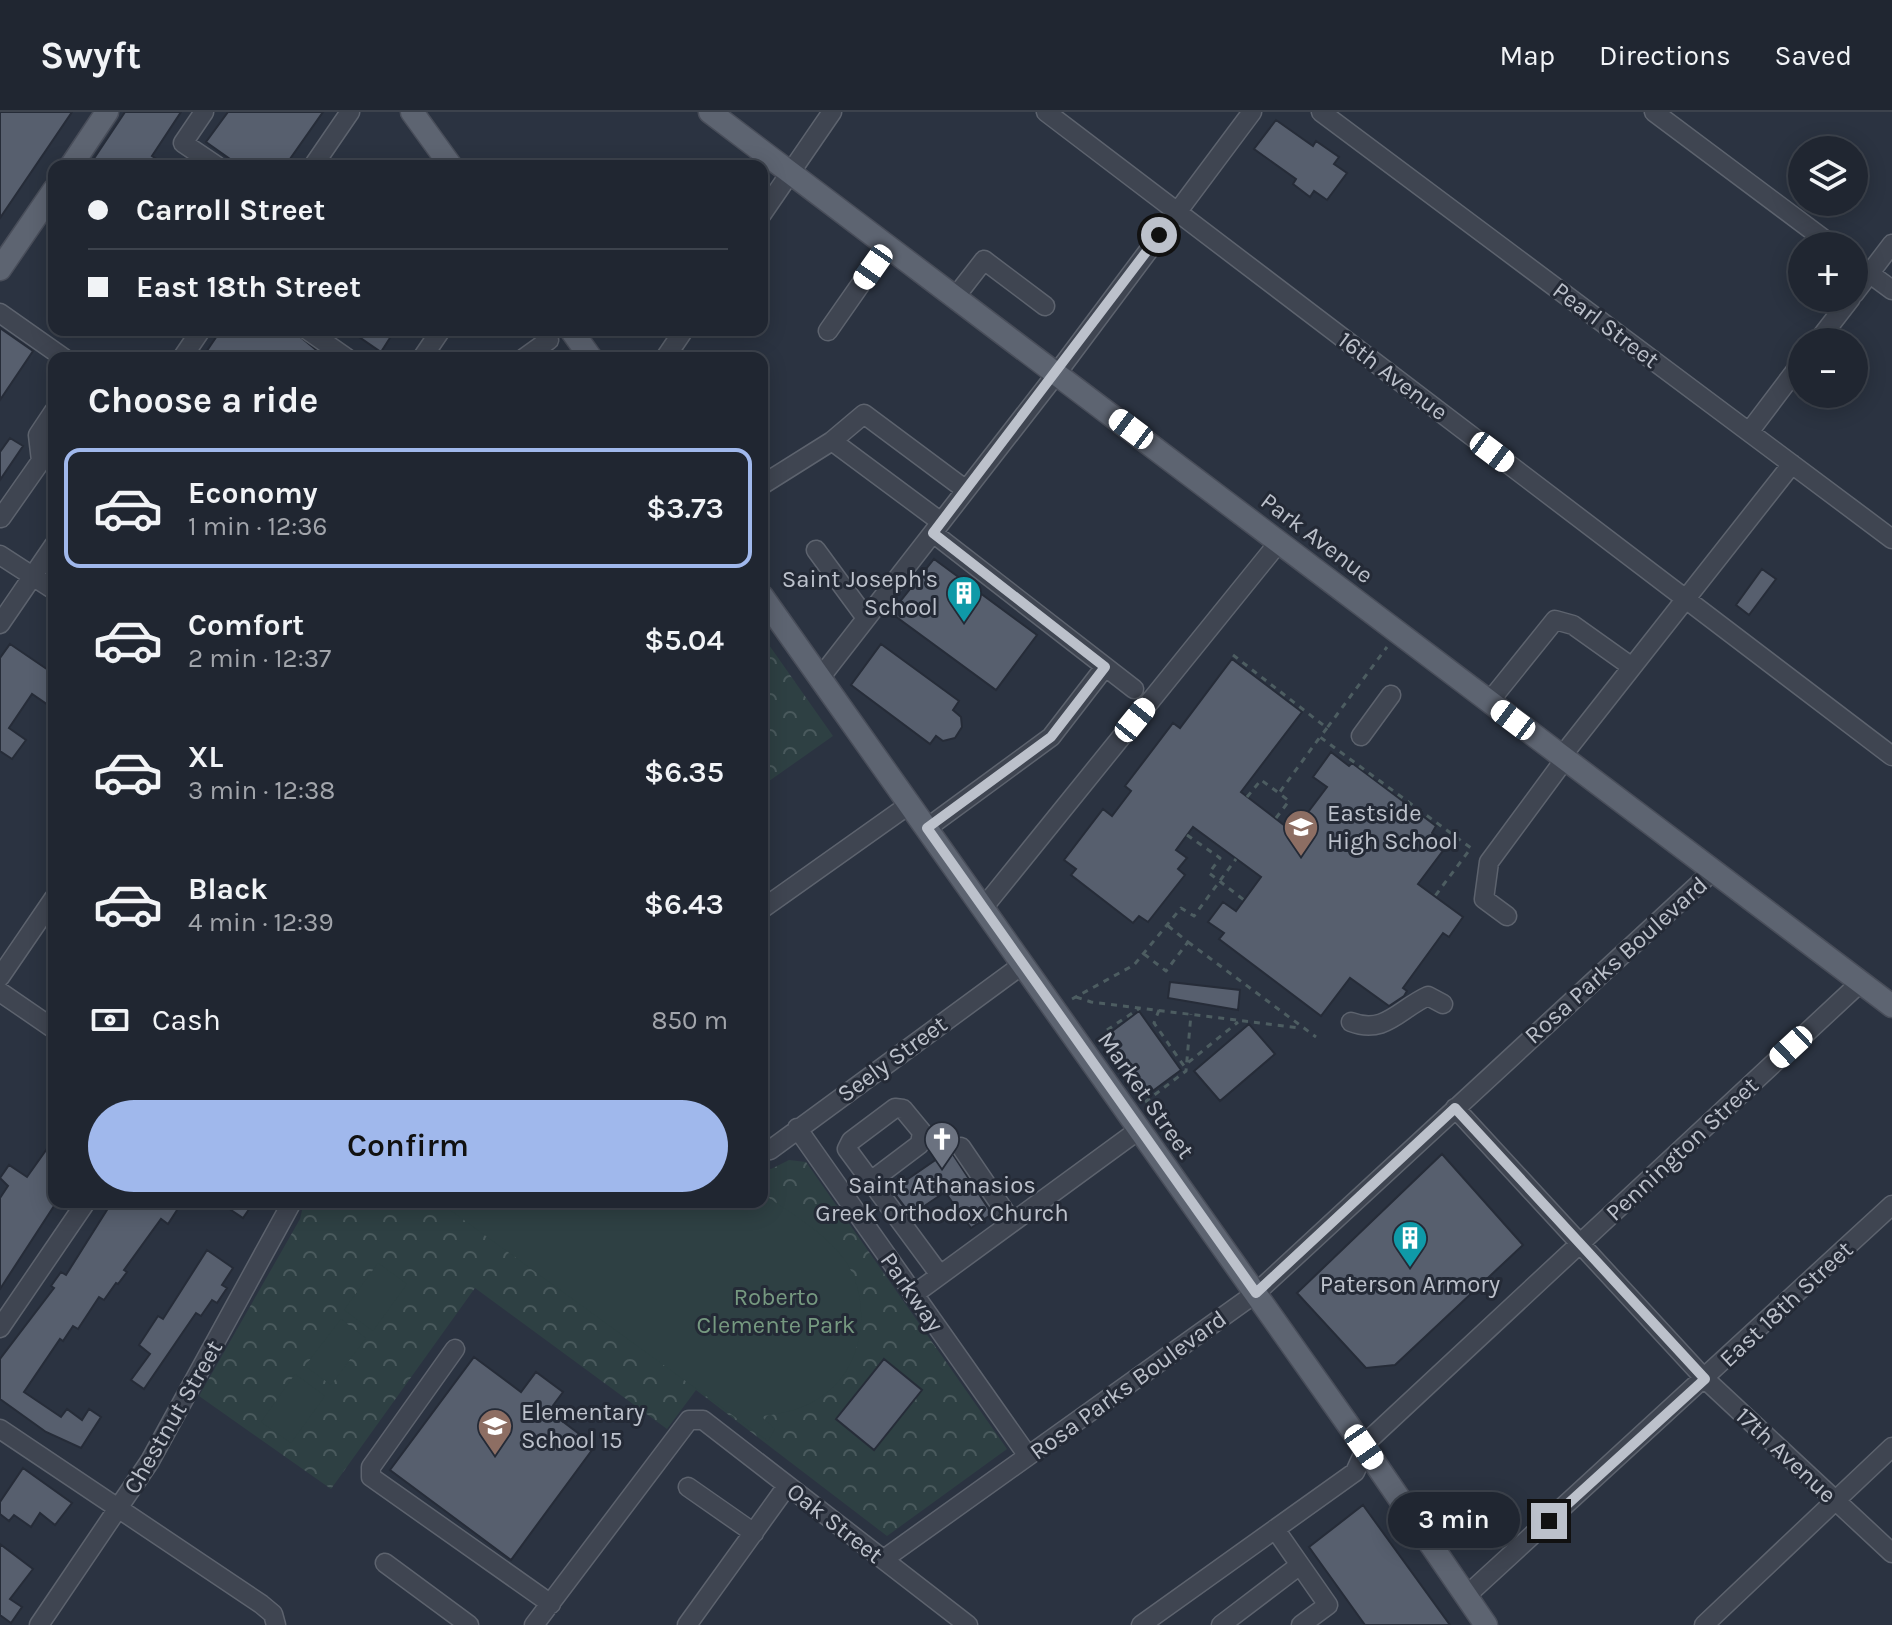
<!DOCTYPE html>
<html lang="en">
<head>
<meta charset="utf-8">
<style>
	:root { --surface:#202631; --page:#282e39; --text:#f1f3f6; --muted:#a2a5ab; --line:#3d434d; --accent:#a0b8ec }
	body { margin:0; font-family:Karla,sans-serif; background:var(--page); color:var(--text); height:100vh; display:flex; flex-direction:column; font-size:30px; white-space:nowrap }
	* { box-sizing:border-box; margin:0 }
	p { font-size:26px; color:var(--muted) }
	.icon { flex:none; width:44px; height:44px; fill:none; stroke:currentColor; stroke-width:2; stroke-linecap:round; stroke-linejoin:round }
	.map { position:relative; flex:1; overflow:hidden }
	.panel { position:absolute; left:48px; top:240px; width:720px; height:856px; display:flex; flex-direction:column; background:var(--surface); border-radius:16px; box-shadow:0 4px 20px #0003,0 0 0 2px var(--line) }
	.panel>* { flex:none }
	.guide { position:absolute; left:48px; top:48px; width:720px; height:176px; border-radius:16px; box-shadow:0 4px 20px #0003,0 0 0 2px var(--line); display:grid; align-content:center; height:176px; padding:0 40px; background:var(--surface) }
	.buttons { position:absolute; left:1788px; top:24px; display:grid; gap:16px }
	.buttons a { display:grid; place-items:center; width:80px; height:80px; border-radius:50%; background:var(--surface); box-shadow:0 4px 20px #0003,0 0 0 2px var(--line); font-size:40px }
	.end { position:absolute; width:36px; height:36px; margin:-18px; border:10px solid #bcc1cb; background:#111; box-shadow:0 0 0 4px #111 }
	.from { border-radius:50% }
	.bubble { position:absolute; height:56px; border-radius:28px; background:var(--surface); box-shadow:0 4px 20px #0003,0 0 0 2px var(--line); font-size:26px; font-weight:600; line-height:56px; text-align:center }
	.car { position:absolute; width:24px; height:48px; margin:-24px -12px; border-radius:10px; box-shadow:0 0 6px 2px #0007; background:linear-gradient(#fff 24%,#345 0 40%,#fff 0 76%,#345 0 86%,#fff 0) }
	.guide b { display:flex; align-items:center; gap:28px; height:76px; font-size:30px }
	.guide b+b { border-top:2px solid var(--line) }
	.guide i { width:20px; height:20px; background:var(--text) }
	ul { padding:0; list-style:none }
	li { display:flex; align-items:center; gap:24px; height:120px; margin:0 16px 12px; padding:0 24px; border:4px solid transparent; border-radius:16px }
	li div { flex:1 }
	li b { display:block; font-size:30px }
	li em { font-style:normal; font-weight:600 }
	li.current { border-color:var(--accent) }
	li>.icon { width:72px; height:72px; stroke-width:1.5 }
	h2 { padding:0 40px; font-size:36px; line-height:96px }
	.pay { display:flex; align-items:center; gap:20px; height:88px; padding:0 40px; font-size:30px }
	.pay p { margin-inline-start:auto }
	.primary-button { display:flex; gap:16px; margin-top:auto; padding:16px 40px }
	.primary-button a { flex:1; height:92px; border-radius:48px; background:var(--accent); color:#111; font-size:32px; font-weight:600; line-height:92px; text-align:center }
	header { display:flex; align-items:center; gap:48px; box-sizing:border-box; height:112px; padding:0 40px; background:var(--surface); border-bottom:2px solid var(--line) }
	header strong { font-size:38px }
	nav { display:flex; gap:44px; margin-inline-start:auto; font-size:28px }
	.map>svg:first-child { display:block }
	.park { fill:url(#park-crowns) }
	.garden { fill:#2e4043 }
	.building { fill:#575f6e; stroke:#262c38; stroke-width:2 }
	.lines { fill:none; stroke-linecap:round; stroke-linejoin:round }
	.minor-casing { stroke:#5d636e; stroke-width:21 }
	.major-casing { stroke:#494e5a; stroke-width:25 }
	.path { stroke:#4d5d61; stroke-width:3; stroke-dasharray:6 6; stroke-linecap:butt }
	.minor { stroke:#3f4551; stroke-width:18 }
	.major { stroke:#5d6471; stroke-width:22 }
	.route { stroke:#bcc1cb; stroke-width:10 }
	.labels { text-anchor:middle; stroke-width:6; stroke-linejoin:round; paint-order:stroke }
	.street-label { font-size:24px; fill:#bcc1cb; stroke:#242a36 }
	.poi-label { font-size:24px; fill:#bcc1cb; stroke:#242a36; text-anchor:start }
	.park-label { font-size:24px; fill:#769980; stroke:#242a36 }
</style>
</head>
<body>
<header>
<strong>Swyft</strong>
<nav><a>Map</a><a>Directions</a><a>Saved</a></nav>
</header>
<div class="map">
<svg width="1892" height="1513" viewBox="0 0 1892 1513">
	<defs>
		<pattern id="park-crowns" width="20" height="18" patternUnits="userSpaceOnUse" patternTransform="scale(2)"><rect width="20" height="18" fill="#2e4043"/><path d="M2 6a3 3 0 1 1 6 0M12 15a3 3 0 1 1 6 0" fill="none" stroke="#4a5a5d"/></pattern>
	</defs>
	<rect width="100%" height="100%" fill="#2b3341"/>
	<path class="park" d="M762,523L833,624L762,674Z
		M789,1048L806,1050L1007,1337L887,1424L696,1278L667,1317L475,1176L331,1377L199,1284L300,1107L304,1090H762V1054L771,1057Z"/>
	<path class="garden" d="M762,1081C788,1100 825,1120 844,1147C871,1185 866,1247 830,1278C811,1295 785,1302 761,1304L775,1317L768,1329L439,1090H762Z
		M378,1151L407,1172L373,1219L344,1198Z
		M341,1207L366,1226L331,1273L305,1254Z
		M295,1262L325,1284L291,1331L261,1310Z"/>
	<path class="building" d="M0,0H72L0,106Z
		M125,0H181L152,44L167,54H89Z
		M228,0H323L285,54H240L206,30Z
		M1276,8L1313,34L1316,29L1339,45L1334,52L1347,61L1327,88L1314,79L1310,85L1293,72L1296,67L1254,37Z
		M0,216L33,239L0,288Z
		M221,218H292L326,246H202Z
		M349,218H395L381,240Z
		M10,326L23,334L0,368V340Z
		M934,447L1037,523L996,578L891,501Z
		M1762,457L1776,467L1749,503L1736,493Z
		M10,532L54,562V597L32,582L9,616L26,628L12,647L0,639V546Z
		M881,532L959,589L953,598L961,605L962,615L955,626L943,629L936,624L930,632L851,573Z
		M1232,547L1302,600L1241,680L1293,720L1327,675L1313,665L1331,640L1349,654L1352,651L1436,714L1432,721L1448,732L1418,772L1463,805L1449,825L1443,821L1403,876L1407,879L1404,884L1389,894L1350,866L1321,904L1219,827L1224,821L1208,810L1223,790L1236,799L1261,765L1193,715L1176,738L1187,746L1178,757L1185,763L1148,810L1139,804L1133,811L1071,763L1076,757L1064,748L1103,697L1112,704L1131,679L1125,674L1173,611L1180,616Z
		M1170,870L1240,878L1238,898L1168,886Z
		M1139,899L1181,958L1150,981L1107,923Z
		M1249,912L1275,942L1220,989L1194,959Z
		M54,1027V1094L0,1177V1086L8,1074L0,1066L9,1053L27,1065Z
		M950,1038L992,1102L971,1116L945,1080L911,1103L892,1078Z
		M1442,1042L1523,1133L1395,1253L1366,1256L1297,1181Z
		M112,1090H171L179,1095L168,1112L161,1107L124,1158L127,1160L118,1172L116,1171L104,1188L99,1185L78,1217L73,1214L63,1229L60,1227L24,1280L61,1305L67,1297L82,1308L89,1297L101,1305L81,1336L46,1320L0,1287V1247L54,1176L51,1174L61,1160L66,1163Z
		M219,1090H254L243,1106Z
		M207,1138L233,1156L222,1173L227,1176L217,1191L212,1188L201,1204L196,1201L144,1277L131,1268L150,1242L139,1233L158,1204L163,1207Z
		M474,1245L521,1280L536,1260L563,1280L549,1299L595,1334L511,1448L390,1358Z
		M884,1247L922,1278L874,1338L836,1307Z
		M23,1356L72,1391L55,1413L40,1401L31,1415L14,1403L9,1409L0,1402V1390Z
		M1363,1393L1450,1513H1365L1309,1435Z
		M0,1432L33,1457L10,1487L22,1495L11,1511L0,1503Z"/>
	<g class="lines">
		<g class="minor-casing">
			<path id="minor" d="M204,0L183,31L217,54
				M1046,0L1892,644
				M1321,0L1892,427
				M1654,0L1833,134
				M313,54L350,0
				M762,102L832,0
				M1854,150L1892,178
				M1854,182L1892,132
				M956,184L984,148L1045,194
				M0,201L64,246
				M307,218L347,246
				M828,219L888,133
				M1817,230L1851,186
				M182,246L201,218
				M422,246L441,218
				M524,246L549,228
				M665,246L684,218
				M1749,320L1802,250
				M832,329L941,410
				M762,373L832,329L864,302L966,378
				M1,406L41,349L38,323L54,299
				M933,421L1134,577
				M816,438L866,506
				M0,443L54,478
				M0,512L54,433
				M820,566L1057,261L1252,0
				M1489,590L1555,508L1573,513L1632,555
				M1361,624L1391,583
				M1562,644L1792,352
				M927,716L1051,625L1105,555
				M983,796L1279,430
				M762,797L910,692
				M1507,804L1484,787L1489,750L1565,647
				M0,865L54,786
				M0,880L54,917
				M1351,910C1385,923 1399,897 1428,884L1443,892
				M1455,996L1705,1267L1892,1441
				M797,1016L1028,1344
				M961,1035L1012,1110
				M762,1039L770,1038L1022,853
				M871,1069L920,1032L922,1020L903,997L895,996L851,1029L847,1037L940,1163
				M913,1183L1140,1017
				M0,1216L86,1090
				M455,1237L371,1355V1365L551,1492
				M0,1317L261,1492L273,1502L276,1513
				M688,1375L754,1421
				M1275,1417L1328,1493L1301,1513
				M884,1447L1256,1181L1714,758
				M385,1451L469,1513
				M1466,1484L1892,1093
				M39,1513L150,1349L292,1090
				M534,1513L689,1308H703L968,1513
				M687,1513L787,1374
				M1141,1513L1355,1360L1370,1327L1861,870
				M1221,1513L1300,1453
				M1704,1513L1892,1335"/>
		</g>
		<g class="major-casing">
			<path id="major" d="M412,0L451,54
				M710,0L1892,894
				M71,54L107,0
				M0,157L54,78
				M571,218L591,246
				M762,484L1364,1335L1486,1513"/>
		</g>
		<path class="path" d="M1233,543L1327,616L1387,535
			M1327,616L1320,625L1471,736L1435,784
			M1247,685L1261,668L1279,681
			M1276,706L1289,689L1279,681L1320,625
			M1187,723L1220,746L1209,761L1244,788
			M1188,830L1316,925
			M1144,842L1166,859L1188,830L1167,813
			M1076,885L1091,890L1300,916
			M1072,887L1134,853L1181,796L1194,804L1236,747
			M1159,898L1154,911L1184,954L1238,910
			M1107,918L1140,896
			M1145,990L1186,959L1191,902"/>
		<use href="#minor" class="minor"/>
		<use href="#major" class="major"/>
	</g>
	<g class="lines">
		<path class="route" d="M1159,123L933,421L1105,555L1051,625L927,716L1256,1181L1455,996L1705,1267L1549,1409"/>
	</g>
	<defs>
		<g id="building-pin" transform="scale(1.8)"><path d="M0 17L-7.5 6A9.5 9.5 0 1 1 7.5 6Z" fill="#0f9aa8" stroke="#242a36"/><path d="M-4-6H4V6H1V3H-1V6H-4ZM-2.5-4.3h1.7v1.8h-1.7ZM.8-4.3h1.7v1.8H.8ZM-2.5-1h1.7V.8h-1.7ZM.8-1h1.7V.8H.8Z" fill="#fff"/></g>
		<g id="school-pin" transform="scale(1.8)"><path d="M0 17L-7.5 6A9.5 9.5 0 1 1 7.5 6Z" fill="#8d6e63" stroke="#242a36"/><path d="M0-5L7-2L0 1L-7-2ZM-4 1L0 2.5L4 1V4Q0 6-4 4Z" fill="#fff"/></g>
		<g id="church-pin" transform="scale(1.8)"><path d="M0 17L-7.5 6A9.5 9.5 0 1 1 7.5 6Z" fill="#6b7280" stroke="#242a36"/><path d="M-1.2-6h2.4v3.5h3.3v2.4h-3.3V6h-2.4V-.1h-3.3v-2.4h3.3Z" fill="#fff"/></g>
	</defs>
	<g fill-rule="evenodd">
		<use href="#building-pin" x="964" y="481"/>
		<use href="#school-pin" x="1301" y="715"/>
		<use href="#church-pin" x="942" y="1027"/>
		<use href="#building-pin" x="1410" y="1126"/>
		<use href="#school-pin" x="495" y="1314"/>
	</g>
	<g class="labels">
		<g class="street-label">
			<text transform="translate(1606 213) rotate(37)" y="8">Pearl Street</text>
			<text transform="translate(1393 264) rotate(37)" y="8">16th Avenue</text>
			<text transform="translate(1317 426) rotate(37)" y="8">Park Avenue</text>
			<text transform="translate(1616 848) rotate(-42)" y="8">Rosa Parks Boulevard</text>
			<text transform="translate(892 947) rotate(-36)" y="8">Seely Street</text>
			<text transform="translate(1146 983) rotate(55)" y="8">Market Street</text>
			<text transform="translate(1682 1037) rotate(-43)" y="8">Pennington Street</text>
			<text transform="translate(912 1180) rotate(55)" y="8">Parkway</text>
			<text transform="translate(1786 1192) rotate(-43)" y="8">East 18th Street</text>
			<text transform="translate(1128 1273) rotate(-36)" y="8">Rosa Parks Boulevard</text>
			<text transform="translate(173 1305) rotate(-60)" y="8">Chestnut Street</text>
			<text transform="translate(1786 1343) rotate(43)" y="8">17th Avenue</text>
			<text transform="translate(835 1411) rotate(38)" y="8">Oak Street</text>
		</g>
		<g class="poi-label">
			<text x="938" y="475" text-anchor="end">Saint Joseph's<tspan x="938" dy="28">School</tspan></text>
			<text x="1327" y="709">Eastside<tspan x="1327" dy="28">High School</tspan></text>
			<text x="942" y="1081" text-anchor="middle">Saint Athanasios<tspan x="942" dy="28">Greek Orthodox Church</tspan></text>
			<text x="1410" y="1180" text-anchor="middle">Paterson Armory</text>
			<text x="521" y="1308">Elementary<tspan x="521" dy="28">School 15</tspan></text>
		</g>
		<g class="park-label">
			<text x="776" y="1193">Roberto<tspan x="776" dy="28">Clemente Park</tspan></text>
		</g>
	</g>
</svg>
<div class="buttons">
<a><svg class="icon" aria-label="layers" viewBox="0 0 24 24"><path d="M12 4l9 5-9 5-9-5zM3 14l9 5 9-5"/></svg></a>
<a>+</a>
<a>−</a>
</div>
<i class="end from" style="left:1159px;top:123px"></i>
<i class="end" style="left:1549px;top:1409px"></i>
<div class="bubble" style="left:1388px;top:1380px;width:132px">3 min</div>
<i class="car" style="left:873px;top:155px;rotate:215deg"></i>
<i class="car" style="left:1131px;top:317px;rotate:307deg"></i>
<i class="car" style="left:1492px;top:340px;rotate:127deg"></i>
<i class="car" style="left:1135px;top:608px;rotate:39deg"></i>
<i class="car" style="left:1513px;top:608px;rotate:307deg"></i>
<i class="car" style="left:1791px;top:935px;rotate:227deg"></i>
<i class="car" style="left:1364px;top:1335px;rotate:145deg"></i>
<div class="guide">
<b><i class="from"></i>Carroll Street</b>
<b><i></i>East 18th Street</b>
</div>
<section class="panel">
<h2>Choose a ride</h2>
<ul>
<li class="current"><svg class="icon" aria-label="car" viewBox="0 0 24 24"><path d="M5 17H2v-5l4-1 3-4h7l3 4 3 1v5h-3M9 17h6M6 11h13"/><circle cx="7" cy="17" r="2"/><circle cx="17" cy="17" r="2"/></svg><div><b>Economy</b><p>1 min · 12:36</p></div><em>$3.73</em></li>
<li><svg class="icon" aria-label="car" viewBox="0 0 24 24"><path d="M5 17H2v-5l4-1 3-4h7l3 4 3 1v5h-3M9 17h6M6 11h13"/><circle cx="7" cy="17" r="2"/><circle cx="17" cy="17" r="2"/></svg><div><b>Comfort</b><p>2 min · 12:37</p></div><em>$5.04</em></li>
<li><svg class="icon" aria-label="car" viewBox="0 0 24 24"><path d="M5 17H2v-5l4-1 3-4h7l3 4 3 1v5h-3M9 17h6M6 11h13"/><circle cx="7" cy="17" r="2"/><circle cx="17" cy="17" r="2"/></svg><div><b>XL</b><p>3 min · 12:38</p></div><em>$6.35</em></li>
<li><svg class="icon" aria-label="car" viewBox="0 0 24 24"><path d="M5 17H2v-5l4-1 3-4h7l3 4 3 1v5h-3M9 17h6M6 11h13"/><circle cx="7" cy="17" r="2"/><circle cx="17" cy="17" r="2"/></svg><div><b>Black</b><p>4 min · 12:39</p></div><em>$6.43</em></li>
</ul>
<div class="pay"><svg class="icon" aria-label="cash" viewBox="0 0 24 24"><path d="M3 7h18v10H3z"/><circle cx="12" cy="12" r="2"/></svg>Cash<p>850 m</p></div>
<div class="primary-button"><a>Confirm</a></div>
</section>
</div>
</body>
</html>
